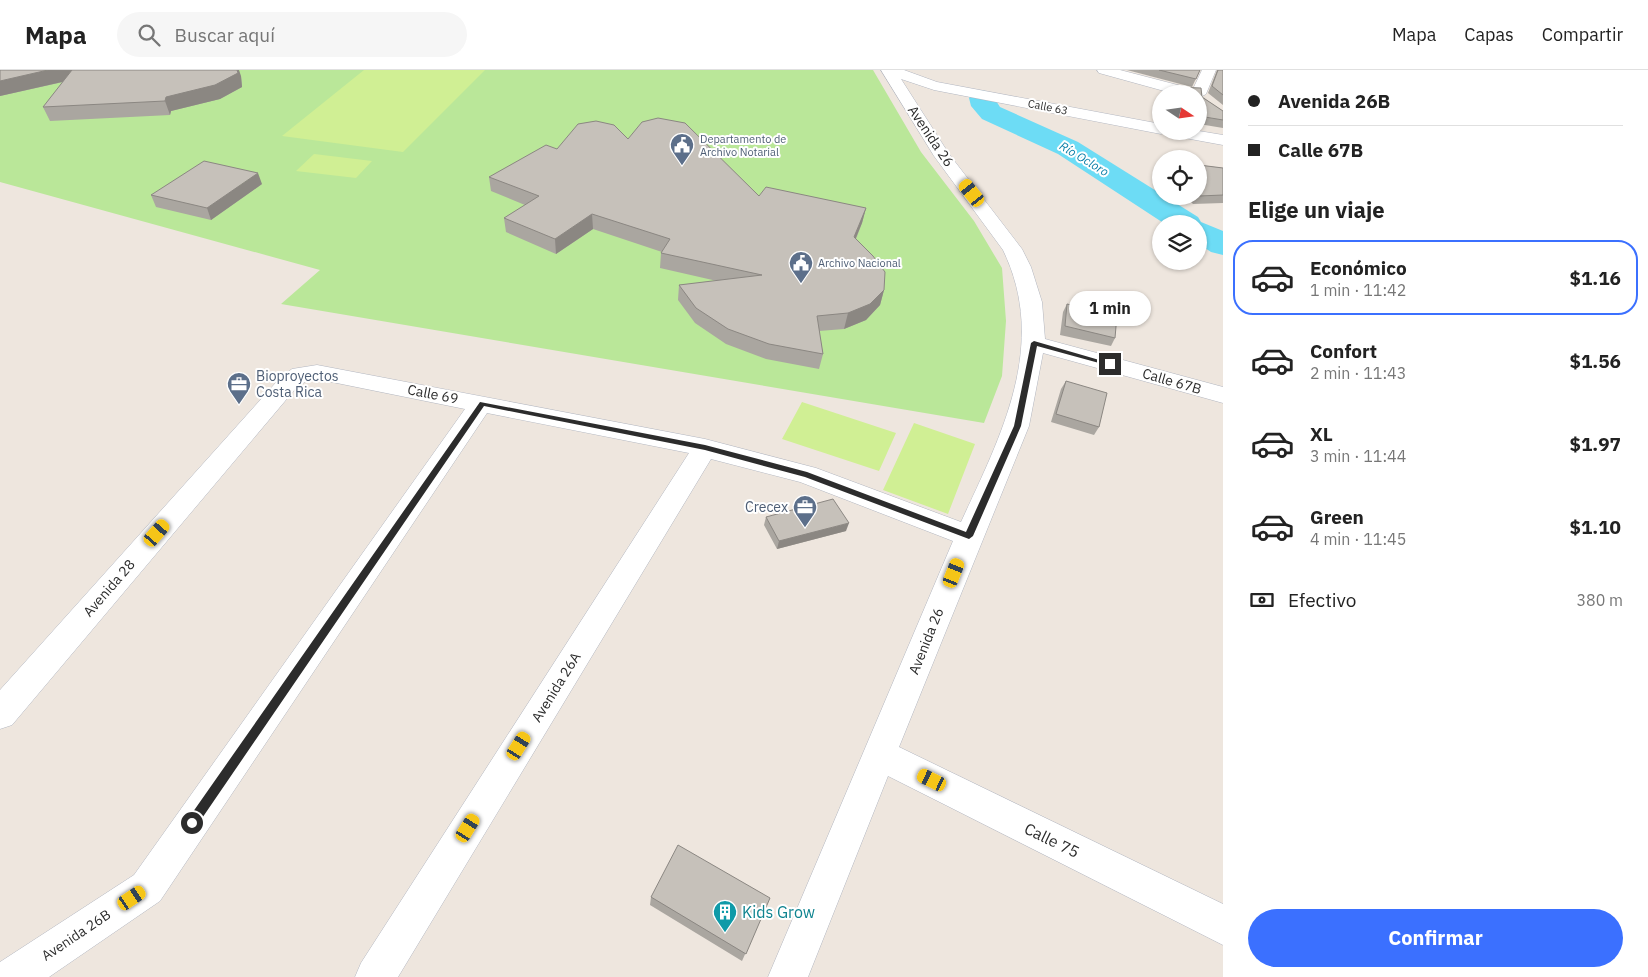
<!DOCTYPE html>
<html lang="es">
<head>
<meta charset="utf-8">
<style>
	:root { --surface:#fff; --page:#f6f6f6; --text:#222; --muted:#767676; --line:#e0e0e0; --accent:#3b70ff }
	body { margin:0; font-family:"IBM Plex Sans",sans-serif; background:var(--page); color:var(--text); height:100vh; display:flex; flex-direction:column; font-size:19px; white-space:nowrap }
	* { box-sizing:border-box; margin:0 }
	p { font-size:16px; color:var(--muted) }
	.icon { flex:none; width:28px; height:28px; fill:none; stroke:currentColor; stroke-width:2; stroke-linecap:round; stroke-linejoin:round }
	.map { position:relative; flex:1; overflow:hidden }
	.sheet { display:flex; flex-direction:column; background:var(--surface); width:425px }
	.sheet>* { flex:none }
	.hud { display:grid; align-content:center; height:110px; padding:0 25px; background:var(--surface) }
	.needle { width:32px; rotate:103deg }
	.fabs { position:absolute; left:1152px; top:15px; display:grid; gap:10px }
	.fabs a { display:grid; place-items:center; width:55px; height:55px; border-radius:50%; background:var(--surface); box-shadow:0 1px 4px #0004; font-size:25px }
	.end { position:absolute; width:22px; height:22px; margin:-11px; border:6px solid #2c2c2c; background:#fff; box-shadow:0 0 0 2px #fff }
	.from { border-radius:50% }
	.bubble { position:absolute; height:35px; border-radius:18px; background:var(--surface); box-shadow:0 1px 4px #0004; font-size:16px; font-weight:800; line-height:35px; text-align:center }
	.car { position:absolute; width:15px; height:30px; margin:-15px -8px; border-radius:6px; box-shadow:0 0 4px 1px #0007; background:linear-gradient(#f5c518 24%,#345 0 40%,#f5c518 0 76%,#345 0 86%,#f5c518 0) }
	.hud b { display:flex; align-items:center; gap:18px; height:48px; font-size:19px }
	.hud b+b { border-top:1px solid var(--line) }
	.hud i { width:12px; height:12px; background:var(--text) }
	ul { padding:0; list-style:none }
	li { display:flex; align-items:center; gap:15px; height:75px; margin:0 10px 8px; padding:0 15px; border:2px solid transparent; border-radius:20px }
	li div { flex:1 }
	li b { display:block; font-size:19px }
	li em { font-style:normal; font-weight:800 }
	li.current { border-color:var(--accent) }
	li>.icon { width:45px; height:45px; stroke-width:1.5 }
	h2 { padding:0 25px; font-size:22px; line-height:60px }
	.pay { display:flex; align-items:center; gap:12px; height:55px; padding:0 25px; font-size:19px }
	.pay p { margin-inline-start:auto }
	.primary-button { display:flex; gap:10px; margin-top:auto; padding:10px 25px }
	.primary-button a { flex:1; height:58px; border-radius:30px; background:var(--accent); color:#fff; font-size:20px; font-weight:800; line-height:58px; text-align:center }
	header { display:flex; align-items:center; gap:30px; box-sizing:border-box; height:70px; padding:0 25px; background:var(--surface); border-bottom:1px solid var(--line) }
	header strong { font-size:24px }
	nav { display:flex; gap:28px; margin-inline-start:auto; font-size:18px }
	.search { width:350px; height:45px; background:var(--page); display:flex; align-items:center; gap:12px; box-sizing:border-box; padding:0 18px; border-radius:28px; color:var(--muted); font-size:19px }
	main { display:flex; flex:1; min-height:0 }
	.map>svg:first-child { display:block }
	.green { fill:#bae799 }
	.pitch { fill:#d0ef94 }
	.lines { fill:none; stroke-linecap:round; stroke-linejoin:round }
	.river { fill:#6ddcf5; fill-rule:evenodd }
	.minor-casing { stroke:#b2b6c0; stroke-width:1 }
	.minor { fill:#fff; fill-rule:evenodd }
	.wall { fill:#aaa6a0 }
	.shaded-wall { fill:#8b8782 }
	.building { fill:#c6c1ba; stroke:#8b8782 }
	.route { fill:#2c2c2c }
	.labels { text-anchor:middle; stroke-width:4; stroke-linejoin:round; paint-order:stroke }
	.far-street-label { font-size:11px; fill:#2c2c2c; stroke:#fff }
	.far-service-label { font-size:11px; fill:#4e5e75; stroke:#fff; text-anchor:start }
	.far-water-label { font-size:12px; font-style:italic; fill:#077da6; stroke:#fff }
	.street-label { font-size:14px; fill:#2c2c2c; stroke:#fff }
	.service-label { font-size:14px; fill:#4e5e75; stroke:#fff; text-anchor:start }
	.near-street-label { font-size:16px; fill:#2c2c2c; stroke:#fff }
	.near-culture-label { font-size:16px; fill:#0d838f; stroke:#fff; text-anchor:start }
</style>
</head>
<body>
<header>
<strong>Mapa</strong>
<div class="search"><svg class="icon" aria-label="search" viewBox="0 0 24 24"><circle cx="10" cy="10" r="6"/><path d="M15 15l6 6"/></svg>Buscar aquí</div>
<nav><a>Mapa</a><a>Capas</a><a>Compartir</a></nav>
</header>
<main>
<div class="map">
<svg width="1223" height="907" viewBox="0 0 1223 907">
	<rect width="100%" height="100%" fill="#eee6de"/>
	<path class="green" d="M0,0H873L921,82L974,151L1002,198L1006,251L1002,306L984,353L281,234L320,200L0,112Z"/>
	<path class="pitch" d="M364,0H485L403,82L282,66Z
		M314,84L372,91L356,108L296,101Z
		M802,332L896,363L879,401L782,369Z
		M914,353L975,374L948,444L883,420Z"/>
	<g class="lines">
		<path class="river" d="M982,20L991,23L1000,37L1078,72L1198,147L1201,152L1223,161V185L1211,182L1199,174V154H1165L1058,84L982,49L971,36L969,28L973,23Z"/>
		<g class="minor-casing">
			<path id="minor" d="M881,0H904L937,12L1161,54V61H1199L1223,65V75L1174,66L1167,62L1161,64L934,20L901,9L949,84L1022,179L1031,197L1042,232L1045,269L1223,317V333L1043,283L1029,356L899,677L1223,834V875L888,706L808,907H768L953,471L800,412L711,389L398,907H355L361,893L689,383L487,343L160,831L49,907H0V892L134,805L465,339L317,309L306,311L296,318L12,655L0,659V620L280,308L292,299L317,295L705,369L816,398L961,452C1001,365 1049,275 1003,180L934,86Z
				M1097,0H1120L1193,19L1202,0H1216L1206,24L1199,28V24H1175L1099,3Z"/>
		</g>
		<use href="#minor" class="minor"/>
	</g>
	<path class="wall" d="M0,0L241,6L242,17L220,29L171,41L170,45L50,51L43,37L63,12L0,26Z
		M1127,0H1200L1192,17Z
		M1217,0H1223V35L1208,23Z
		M1172,17L1201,18L1202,27L1223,41V58L1199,54V24H1169Z
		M628,69L759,126L866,138L862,153L856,169L884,220L880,235L866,250L844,259L819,261L823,284L819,299L766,289L726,274L695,253L678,230L679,215L717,211L660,198L661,183L662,182L593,159L556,184L506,162L504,148L525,135L491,121L489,107L557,79Z
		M1199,95L1223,98V133L1193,134L1185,126H1199Z
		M262,114L211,150L156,137L151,125Z
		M1067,234L1115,268L1111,276L1060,265L1063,242Z
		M1066,311L1099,357L1094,365L1051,352L1061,319Z
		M766,447L846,461L777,479L764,455Z
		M651,827L770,828L742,891L650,835Z"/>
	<path class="shaded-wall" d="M48,0H80L84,7L0,26V11Z
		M237,0H239L241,6L242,17L220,29L171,41L170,45L165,31L166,27Z
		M258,103L262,114L211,150L207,138Z
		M866,138L862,153L850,182L854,167Z
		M592,144L593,159L556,184L555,169Z
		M884,220L880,235L866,250L844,259L848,243Z
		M849,453L846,461L777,479L779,471Z"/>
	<path class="building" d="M0,0H48L0,11Z
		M72,0H237L238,3L215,15L166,27L165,31L43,37Z
		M1159,0H1200L1196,9Z
		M1218,0H1223V25L1212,16Z
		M1172,17L1201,18L1202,27L1223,41V50L1199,46V24H1170Z
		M658,48L685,53L759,126L766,117L866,138L854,167L873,186L885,202L884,220L870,234L848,243L817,246L823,284L769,274L728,259L696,238L679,215L762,205L661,183L670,169L592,144L555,169L504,148L539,126L489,107L546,75L557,79L578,54L596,51L614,55L628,69L642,52Z
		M204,91L258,103L207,138L151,125Z
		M1199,95L1223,98V125L1199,126Z
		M1067,234L1117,245L1115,268L1065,256Z
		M1066,311L1107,323L1099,357L1056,344Z
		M833,429L849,453L779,471L766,447Z
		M678,775L770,828L746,884L651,827Z"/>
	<path class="route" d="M1034,271L1113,294L1110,296L1037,276L1021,356L973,466L969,469L805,407L705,380L484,336L196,757H188V749L480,332L705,375L807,402L966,462L1014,356L1031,273Z"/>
	<defs>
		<g id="civic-pin" transform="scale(1.25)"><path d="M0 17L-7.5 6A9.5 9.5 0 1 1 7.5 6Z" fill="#5c6f8a" stroke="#fff"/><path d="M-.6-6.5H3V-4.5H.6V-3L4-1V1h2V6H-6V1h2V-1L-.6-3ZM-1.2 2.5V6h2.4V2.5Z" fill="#fff"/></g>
		<g id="office-pin" transform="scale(1.25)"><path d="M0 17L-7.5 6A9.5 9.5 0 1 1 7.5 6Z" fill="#5c6f8a" stroke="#fff"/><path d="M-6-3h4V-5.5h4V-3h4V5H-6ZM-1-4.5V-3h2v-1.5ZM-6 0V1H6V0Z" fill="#fff"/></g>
		<g id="building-pin" transform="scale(1.25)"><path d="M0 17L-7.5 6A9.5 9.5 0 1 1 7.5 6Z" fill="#0f9aa8" stroke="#fff"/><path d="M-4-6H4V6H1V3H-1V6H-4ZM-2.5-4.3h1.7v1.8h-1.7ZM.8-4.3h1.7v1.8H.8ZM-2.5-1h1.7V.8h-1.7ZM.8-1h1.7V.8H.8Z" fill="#fff"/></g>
	</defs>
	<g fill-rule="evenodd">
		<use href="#civic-pin" x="682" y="75"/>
		<use href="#civic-pin" x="801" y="193"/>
		<use href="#office-pin" x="239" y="314"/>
		<use href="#office-pin" x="805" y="437"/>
		<use href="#building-pin" x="725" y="842"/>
	</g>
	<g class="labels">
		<g class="far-street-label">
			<text transform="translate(1048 37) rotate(11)" y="4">Calle 63</text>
		</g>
		<g class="far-service-label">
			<text x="700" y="73">Departamento de<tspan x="700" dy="13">Archivo Notarial</tspan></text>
			<text x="818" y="197">Archivo Nacional</text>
		</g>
		<g class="far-water-label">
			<text transform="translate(1084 89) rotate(31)" y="4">Río Ocloro</text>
		</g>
		<g class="street-label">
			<text transform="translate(931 66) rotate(56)" y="5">Avenida 26</text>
			<text transform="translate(1172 311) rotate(16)" y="5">Calle 67B</text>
			<text transform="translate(433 324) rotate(11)" y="5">Calle 69</text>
			<text transform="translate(109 518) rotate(-49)" y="5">Avenida 28</text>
			<text transform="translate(926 571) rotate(-68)" y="5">Avenida 26</text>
			<text transform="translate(556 617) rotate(-58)" y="5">Avenida 26A</text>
			<text transform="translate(76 865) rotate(-34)" y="5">Avenida 26B</text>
		</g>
		<g class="service-label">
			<text x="256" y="311">Bioproyectos<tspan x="256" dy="16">Costa Rica</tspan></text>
			<text x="788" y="442" text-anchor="end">Crecex</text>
		</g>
		<g class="near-street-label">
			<text transform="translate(1052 770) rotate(26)" y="6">Calle 75</text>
		</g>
		<g class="near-culture-label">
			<text x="742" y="848">Kids Grow</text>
		</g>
	</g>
</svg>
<div class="fabs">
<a><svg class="needle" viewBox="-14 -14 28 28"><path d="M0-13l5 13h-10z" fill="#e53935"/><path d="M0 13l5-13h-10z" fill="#767676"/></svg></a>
<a><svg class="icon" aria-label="locate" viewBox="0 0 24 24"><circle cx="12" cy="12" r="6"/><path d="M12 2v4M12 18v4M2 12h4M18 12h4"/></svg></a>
<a><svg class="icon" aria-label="layers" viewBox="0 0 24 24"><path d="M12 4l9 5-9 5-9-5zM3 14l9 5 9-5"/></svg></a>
</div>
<i class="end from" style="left:192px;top:753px"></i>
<i class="end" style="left:1110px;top:294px"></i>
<div class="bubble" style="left:1069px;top:221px;width:82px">1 min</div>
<i class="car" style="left:972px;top:123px;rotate:321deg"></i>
<i class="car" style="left:157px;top:463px;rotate:41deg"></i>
<i class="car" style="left:954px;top:503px;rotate:22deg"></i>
<i class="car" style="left:519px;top:676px;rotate:32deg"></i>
<i class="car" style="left:932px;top:710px;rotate:296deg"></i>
<i class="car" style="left:468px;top:758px;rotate:32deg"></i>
<i class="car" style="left:132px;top:828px;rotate:56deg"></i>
</div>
<section class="sheet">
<div class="hud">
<b><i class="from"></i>Avenida 26B</b>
<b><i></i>Calle 67B</b>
</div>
<h2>Elige un viaje</h2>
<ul>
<li class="current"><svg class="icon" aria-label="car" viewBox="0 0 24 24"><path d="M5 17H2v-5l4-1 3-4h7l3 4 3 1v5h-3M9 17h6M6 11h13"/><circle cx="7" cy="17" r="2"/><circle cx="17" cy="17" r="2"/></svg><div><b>Económico</b><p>1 min · 11:42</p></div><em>$1.16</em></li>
<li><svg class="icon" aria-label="car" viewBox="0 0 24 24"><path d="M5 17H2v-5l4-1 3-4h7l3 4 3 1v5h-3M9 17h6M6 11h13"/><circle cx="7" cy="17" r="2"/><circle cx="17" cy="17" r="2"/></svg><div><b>Confort</b><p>2 min · 11:43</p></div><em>$1.56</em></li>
<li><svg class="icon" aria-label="car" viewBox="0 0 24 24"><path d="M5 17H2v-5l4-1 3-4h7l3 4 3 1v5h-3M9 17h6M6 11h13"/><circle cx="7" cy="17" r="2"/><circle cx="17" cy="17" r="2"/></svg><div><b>XL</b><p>3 min · 11:44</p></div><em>$1.97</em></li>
<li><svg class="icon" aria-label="car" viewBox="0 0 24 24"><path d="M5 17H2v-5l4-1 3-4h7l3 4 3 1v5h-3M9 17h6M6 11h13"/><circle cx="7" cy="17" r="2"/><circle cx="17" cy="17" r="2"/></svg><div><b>Green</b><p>4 min · 11:45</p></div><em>$1.10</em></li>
</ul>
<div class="pay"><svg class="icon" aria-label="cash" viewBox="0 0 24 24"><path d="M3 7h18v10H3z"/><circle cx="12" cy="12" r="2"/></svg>Efectivo<p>380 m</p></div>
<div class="primary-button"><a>Confirmar</a></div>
</section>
</main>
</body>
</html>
